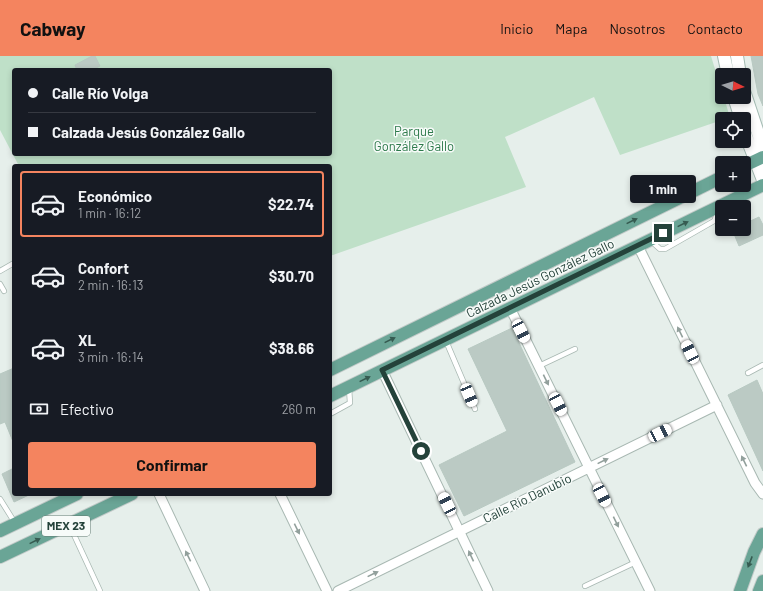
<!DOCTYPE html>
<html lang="es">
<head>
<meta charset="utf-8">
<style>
	:root { --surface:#171b24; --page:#20242c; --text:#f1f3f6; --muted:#9ea1a6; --line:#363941; --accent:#f4845f }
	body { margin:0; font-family:Barlow,sans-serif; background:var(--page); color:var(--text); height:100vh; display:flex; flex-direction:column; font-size:15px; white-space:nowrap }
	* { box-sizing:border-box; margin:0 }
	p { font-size:13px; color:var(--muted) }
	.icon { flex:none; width:22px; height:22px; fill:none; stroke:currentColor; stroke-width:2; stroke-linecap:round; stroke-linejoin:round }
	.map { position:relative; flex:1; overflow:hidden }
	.panel { position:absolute; left:12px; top:108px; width:320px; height:332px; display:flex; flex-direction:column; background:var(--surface); border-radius:4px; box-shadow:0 2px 6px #0003 }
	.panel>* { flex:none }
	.guide { position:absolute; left:12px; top:12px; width:320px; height:88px; border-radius:4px; box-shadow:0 2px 6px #0003; display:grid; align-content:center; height:88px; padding:0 16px; background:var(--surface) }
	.needle { width:26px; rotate:95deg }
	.tools { position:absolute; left:715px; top:12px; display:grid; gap:8px }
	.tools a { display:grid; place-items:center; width:36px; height:36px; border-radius:4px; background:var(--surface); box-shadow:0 2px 6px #0003; font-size:20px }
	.end { position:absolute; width:18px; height:18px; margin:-9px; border:5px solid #24423a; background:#fff; box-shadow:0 0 0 2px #fff }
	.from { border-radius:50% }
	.bubble { position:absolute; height:28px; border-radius:4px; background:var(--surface); box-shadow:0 2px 6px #0003; font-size:13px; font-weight:700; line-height:28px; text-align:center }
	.car { position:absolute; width:12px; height:24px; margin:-12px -6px; border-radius:5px; box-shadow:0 0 3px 1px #0007; background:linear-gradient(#fff 24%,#345 0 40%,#fff 0 76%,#345 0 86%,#fff 0) }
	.guide b { display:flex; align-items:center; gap:14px; height:38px; font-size:15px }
	.guide b+b { border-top:1px solid var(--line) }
	.guide i { width:10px; height:10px; background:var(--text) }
	ul { padding:7px 0 0; list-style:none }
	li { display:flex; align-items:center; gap:12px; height:66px; margin:0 8px 6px; padding:0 8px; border:2px solid transparent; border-radius:4px }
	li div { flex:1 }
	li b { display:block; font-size:15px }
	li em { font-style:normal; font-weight:700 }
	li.current { border-color:var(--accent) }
	li>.icon { width:36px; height:36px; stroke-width:1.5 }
	.pay { display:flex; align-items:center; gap:10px; height:44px; padding:0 16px; font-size:15px }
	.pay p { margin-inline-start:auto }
	.primary-button { display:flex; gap:8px; margin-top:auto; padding:8px 16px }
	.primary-button a { flex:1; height:46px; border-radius:4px; background:var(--accent); color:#111; font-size:16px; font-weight:700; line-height:46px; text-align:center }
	header { display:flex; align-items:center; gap:24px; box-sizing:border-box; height:56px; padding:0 20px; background:var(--accent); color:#111 }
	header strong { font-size:19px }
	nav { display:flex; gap:22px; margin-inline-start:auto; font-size:14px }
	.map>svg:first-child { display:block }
	.green { fill:#bfe0c8; fill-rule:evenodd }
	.building { fill:#bbcac4; stroke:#b8c9c2 }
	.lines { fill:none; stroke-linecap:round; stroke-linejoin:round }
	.service-casing { stroke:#a8b8b2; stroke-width:6 }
	.minor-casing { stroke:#a8b8b2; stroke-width:11 }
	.secondary-casing { stroke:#a4bbb3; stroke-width:14 }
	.primary-casing { stroke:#c2cac8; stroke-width:14 }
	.service { stroke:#fff; stroke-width:4.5 }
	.minor { stroke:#fff; stroke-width:9 }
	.secondary { stroke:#fff; stroke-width:12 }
	.primary { stroke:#6aa596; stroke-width:12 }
	.oneway { fill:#365b51 }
	.oneway2 { fill:#92a09c }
	.route { stroke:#24423a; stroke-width:5 }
	.labels { text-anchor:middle; stroke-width:3; stroke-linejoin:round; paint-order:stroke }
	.shield { fill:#f7fbf9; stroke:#637a73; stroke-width:1 }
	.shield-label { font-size:12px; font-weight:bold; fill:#24423a }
	.park-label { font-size:13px; fill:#2d7a4b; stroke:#f7fbf9 }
	.street-label { font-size:13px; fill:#24423a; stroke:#f7fbf9 }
</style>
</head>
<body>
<header>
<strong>Cabway</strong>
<nav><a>Inicio</a><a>Mapa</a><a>Nosotros</a><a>Contacto</a></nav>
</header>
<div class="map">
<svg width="763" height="535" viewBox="0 0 763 535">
	<rect width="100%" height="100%" fill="#e6efeb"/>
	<path class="green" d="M0,0H711L722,36V41H724L730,62L722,63V64L620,99L594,41L505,81L526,131L330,200V110H19L0,74ZM14,14H330V98H14Z"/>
	<path class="building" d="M92,0H95L100,10L92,14H77L75,9Z
		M751,0H763V50L758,38Z
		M759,161L763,169V179L739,190L732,173H744V168Z
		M512,272L575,406L464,460L439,409L507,375L468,293Z
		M14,312V388L5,366L0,368V318Z
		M757,324L763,338V415L728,339Z
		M14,412V438H31L14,446L2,418Z"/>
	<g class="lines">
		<g class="service-casing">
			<path id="service" d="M651,185L660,193H665L714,165L716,161L717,154
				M0,215L14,207
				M0,228L4,235
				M446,285L475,353
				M539,310L575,293
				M748,317L763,309
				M330,358L350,347L349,332
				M0,443L15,467
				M69,468L100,535
				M585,530L636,506"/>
		</g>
		<g class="minor-casing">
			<path id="minor" d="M638,190L755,427L763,438
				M510,252L650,535
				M382,314L488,535
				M159,438L205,535
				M280,438L327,535
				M338,535L717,349"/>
		</g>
		<g class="secondary-casing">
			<path id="secondary" d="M724,0L728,19
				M737,0L740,19
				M744,35L763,92
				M734,41L741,63
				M744,75L763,124"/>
		</g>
		<g class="primary-casing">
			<path id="primary" d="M744,110L763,101
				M330,314L722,121
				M330,340L763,129
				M0,475L77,438
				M0,501L132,438
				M740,535L754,496L763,478
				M759,535L763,525"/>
		</g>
		<use href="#service" class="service"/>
		<use href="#minor" class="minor"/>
		<use href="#secondary" class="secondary"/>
		<use href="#primary" class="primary"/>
	</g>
	<defs><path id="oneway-solid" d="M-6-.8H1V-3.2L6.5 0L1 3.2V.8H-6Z"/></defs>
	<g class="oneway">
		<use href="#oneway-solid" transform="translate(632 165) rotate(-26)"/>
		<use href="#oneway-solid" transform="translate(683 168) rotate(-26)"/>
		<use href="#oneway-solid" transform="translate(390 284) rotate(-26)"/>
		<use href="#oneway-solid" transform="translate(365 323) rotate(-26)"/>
		<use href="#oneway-solid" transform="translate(35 485) rotate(-26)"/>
		<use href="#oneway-solid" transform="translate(750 506) rotate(111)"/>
	</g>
	<g class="oneway2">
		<use href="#oneway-solid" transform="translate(680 276) rotate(-116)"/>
		<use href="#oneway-solid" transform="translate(546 324) rotate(64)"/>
		<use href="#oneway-solid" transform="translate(603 405) rotate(-26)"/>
		<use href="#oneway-solid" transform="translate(744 405) rotate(-116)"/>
		<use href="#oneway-solid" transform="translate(616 466) rotate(64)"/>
		<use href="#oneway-solid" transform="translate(297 473) rotate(64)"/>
		<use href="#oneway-solid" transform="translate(188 500) rotate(-116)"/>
		<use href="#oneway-solid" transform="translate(471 500) rotate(-115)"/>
		<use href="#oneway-solid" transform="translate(373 518) rotate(-26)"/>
	</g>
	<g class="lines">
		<path class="route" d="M421,395L382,314L663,177"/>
	</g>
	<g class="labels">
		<rect class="shield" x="42" y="460" width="48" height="20" rx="3"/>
		<g class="shield-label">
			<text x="66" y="474">MEX 23</text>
		</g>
		<g class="park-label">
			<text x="414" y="80">Parque<tspan x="414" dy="15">González Gallo</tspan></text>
		</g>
		<g class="street-label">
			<text transform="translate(540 222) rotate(-26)" y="5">Calzada Jesús González Gallo</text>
			<text transform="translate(527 442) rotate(-26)" y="5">Calle Río Danubio</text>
		</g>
	</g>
</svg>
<div class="tools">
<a><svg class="needle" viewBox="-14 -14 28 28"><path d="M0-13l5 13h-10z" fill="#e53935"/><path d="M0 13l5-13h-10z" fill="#9ea1a6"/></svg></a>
<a><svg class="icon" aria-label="locate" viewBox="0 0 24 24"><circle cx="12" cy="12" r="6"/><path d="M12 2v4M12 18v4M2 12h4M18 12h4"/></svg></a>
<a>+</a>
<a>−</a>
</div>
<i class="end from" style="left:421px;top:395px"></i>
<i class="end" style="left:663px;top:177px"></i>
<div class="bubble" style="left:630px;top:119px;width:66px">1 min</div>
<i class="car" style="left:521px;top:275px;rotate:153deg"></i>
<i class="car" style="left:690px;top:296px;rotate:334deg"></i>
<i class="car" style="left:469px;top:339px;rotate:157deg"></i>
<i class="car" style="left:558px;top:348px;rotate:153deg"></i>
<i class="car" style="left:660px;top:377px;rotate:64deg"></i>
<i class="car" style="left:602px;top:439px;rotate:153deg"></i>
<i class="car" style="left:447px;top:448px;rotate:334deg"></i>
<div class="guide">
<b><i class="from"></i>Calle Río Volga</b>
<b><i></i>Calzada Jesús González Gallo</b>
</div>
<section class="panel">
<ul>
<li class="current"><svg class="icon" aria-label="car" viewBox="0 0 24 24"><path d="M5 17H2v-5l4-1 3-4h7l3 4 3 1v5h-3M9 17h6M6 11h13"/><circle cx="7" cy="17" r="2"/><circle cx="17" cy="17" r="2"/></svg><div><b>Económico</b><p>1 min · 16:12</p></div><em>$22.74</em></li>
<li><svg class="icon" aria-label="car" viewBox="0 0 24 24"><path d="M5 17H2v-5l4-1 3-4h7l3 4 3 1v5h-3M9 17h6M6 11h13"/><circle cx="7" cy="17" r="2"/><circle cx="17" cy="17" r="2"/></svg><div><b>Confort</b><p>2 min · 16:13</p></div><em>$30.70</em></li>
<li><svg class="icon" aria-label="car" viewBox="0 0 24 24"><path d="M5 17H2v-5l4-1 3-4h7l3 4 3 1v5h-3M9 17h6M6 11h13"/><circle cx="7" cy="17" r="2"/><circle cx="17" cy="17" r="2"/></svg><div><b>XL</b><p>3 min · 16:14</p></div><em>$38.66</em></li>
</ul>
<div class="pay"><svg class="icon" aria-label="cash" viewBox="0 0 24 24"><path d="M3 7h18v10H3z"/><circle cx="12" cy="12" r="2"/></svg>Efectivo<p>260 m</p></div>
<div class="primary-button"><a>Confirmar</a></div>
</section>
</div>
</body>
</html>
